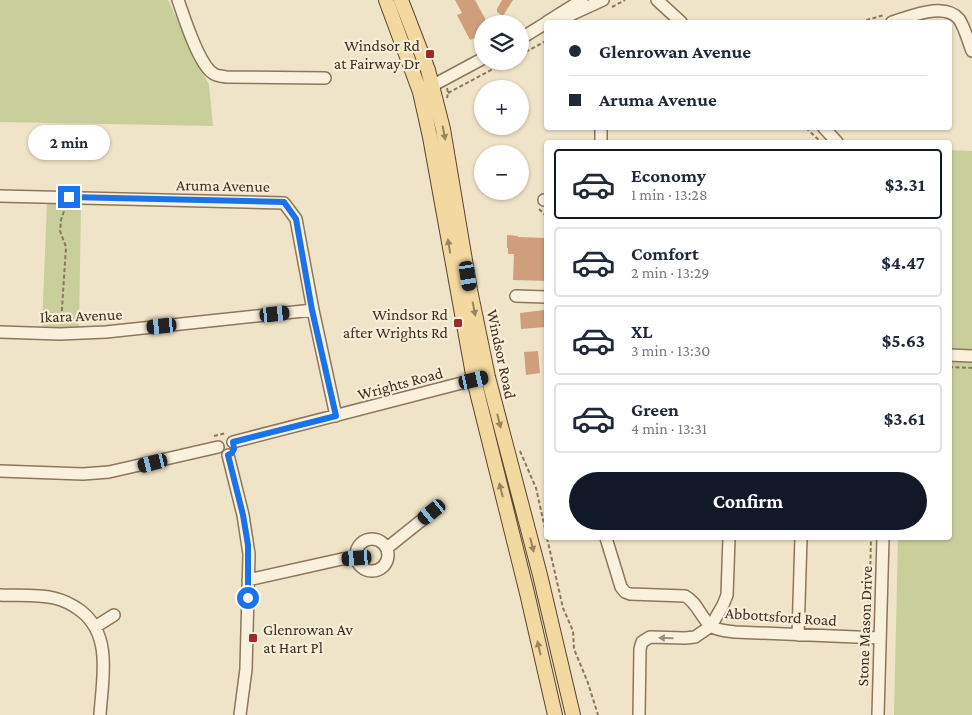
<!DOCTYPE html>
<html lang="en">
<head>
<meta charset="utf-8">
<style>
	:root { --surface:#fff; --page:#f2f2f3; --text:#1f2937; --muted:#747a83; --line:#e0e1e3; --accent:#111827 }
	body { margin:0; font-family:"Crimson Pro",serif; background:var(--page); color:var(--text); height:100vh; display:flex; flex-direction:column; font-size:19px; white-space:nowrap }
	* { box-sizing:border-box; margin:0 }
	p { font-size:16px; color:var(--muted) }
	.icon { flex:none; width:28px; height:28px; fill:none; stroke:currentColor; stroke-width:2; stroke-linecap:round; stroke-linejoin:round }
	.map { position:relative; flex:1; overflow:hidden }
	.panel { position:absolute; left:544px; top:140px; width:408px; height:400px; display:flex; flex-direction:column; background:var(--surface); border-radius:5px; box-shadow:0 1px 4px #0004 }
	.panel>* { flex:none }
	.hud { position:absolute; left:544px; top:20px; width:408px; height:110px; border-radius:5px; box-shadow:0 1px 4px #0004; display:grid; align-content:center; height:110px; padding:0 25px; background:var(--surface) }
	.controls { position:absolute; left:474px; top:15px; display:grid; gap:10px }
	.controls a { display:grid; place-items:center; width:55px; height:55px; border-radius:50%; background:var(--surface); box-shadow:0 1px 4px #0004; font-size:25px }
	.end { position:absolute; width:22px; height:22px; margin:-11px; border:6px solid #1a73e8; background:#fff; box-shadow:0 0 0 2px #fff }
	.from { border-radius:50% }
	.bubble { position:absolute; height:35px; border-radius:18px; background:var(--surface); box-shadow:0 1px 4px #0004; font-size:16px; font-weight:700; line-height:35px; text-align:center }
	.car { position:absolute; width:15px; height:30px; margin:-15px -8px; border-radius:6px; box-shadow:0 0 4px 1px #0007; background:linear-gradient(#222 24%,#8ab4d8 0 40%,#222 0 76%,#8ab4d8 0 86%,#222 0) }
	.hud b { display:flex; align-items:center; gap:18px; height:48px; font-size:19px }
	.hud b+b { border-top:1px solid var(--line) }
	.hud i { width:12px; height:12px; background:var(--text) }
	ul { padding:9px 0 0; list-style:none }
	li { display:flex; align-items:center; gap:15px; height:70px; margin:0 10px 8px; padding:0 15px; border:2px solid var(--line); border-radius:5px }
	li div { flex:1 }
	li b { display:block; font-size:19px }
	li em { font-style:normal; font-weight:700 }
	li.current { border-color:var(--accent) }
	li>.icon { width:45px; height:45px; stroke-width:1.5 }
	.primary-button { display:flex; gap:10px; margin-top:auto; padding:10px 25px }
	.primary-button a { flex:1; height:58px; border-radius:30px; background:var(--accent); color:#fff; font-size:20px; font-weight:700; line-height:58px; text-align:center }
	.map>svg:first-child { display:block }
	.green { fill:#c9cf9b }
	.building { fill:#cf9f7d }
	.lines { fill:none; stroke-linecap:round; stroke-linejoin:round }
	.minor-casing { stroke:#8d765c; stroke-width:14 }
	.major-casing { stroke:#5b4430; stroke-width:16 }
	.path { stroke:#8d765c; stroke-width:2; stroke-dasharray:4 2.5; stroke-linecap:butt }
	.minor { stroke:#faf1dc; stroke-width:11 }
	.major { stroke:#f3d9a0; stroke-width:14 }
	.oneway { fill:#988460 }
	.oneway2 { fill:#9c907e }
	.route { stroke:#1a73e8; stroke-width:6 }
	.poi-dot { fill:#9e2a2b; stroke:#f7eed8; stroke-width:2 }
	.labels { text-anchor:middle; stroke-width:4.5; stroke-linejoin:round; paint-order:stroke }
	.poi-label { font-size:16px; fill:#3d2e20; stroke:#f7eed8; text-anchor:end }
	.street-label { font-size:16px; fill:#3d2e20; stroke:#f7eed8 }
</style>
</head>
<body>
<div class="map">
<svg width="972" height="715" viewBox="0 0 972 715">
	<rect width="100%" height="100%" fill="#f0e4c8"/>
	<path class="green" d="M0,0H168L209,85L213,126L0,122Z
		M949,150L972,151V715H894L898,538H949Z
		M47,203L81,204L79,329L42,326Z"/>
	<path class="building" d="M455,0H475L488,24H482V35L470,40L457,15L462,13Z
		M502,0H513L503,16L497,12V9Z
		M507,235L518,236V237L546,238V281L513,280L514,254H508V248H507Z
		M544,310L546,311V327L521,329L520,313Z
		M538,351L540,373L526,375L524,352Z"/>
	<g class="lines">
		<g class="minor-casing">
			<path id="minor" d="M178,0C184,17 199,66 214,74C217,76 222,76 226,77L325,78
				M657,0L681,22
				M547,22L582,0
				M555,22L603,0
				M892,22C910,17 944,1 959,19C965,28 968,41 972,51
				M520,39L546,23
				M426,89L482,59
				M601,128V142
				M824,128L837,142
				M0,196L284,203L296,219L313,310L336,416
				M544,200H546
				M516,296L546,297
				M0,332L60,334L106,332L313,310
				M949,355L972,356
				M233,442L481,378
				M228,455L243,515L249,554L246,669L240,715
				M0,471L83,474L109,472L218,447
				M606,538L621,587L625,592L630,594L685,596C697,602 701,618 711,626C718,631 727,631 735,632L880,638
				M356 555a16 16 0 1 1 32 0a16 16 0 1 1-32 0Z
				M387,548L432,512
				M248,580L342,559L357,558
				M0,595C18,596 36,594 54,598C63,600 73,605 81,611C113,636 102,680 100,715
				M95,627L114,615
				M798,635L801,538
				M639,715L640,649L642,642L650,637L685,638L695,637L711,626L723,605L727,595L729,538
				M878,715L883,538"/>
		</g>
		<g class="major-casing">
			<path id="major" d="M386,0L420,92L430,137L474,380L527,593L555,715
				M401,0L428,70L443,129L470,290L488,377L540,575L573,715"/>
		</g>
		<path class="path" d="M612,7L625,0
			M582,22L588,20
			M860,22L884,15
			M520,55L546,41
			M447,88L448,93L447,98
			M448,93L508,61
			M806,128L821,142
			M539,209L546,216
			M61,324L66,247L60,231L61,220L65,208
			M949,367L972,368
			M214,436L226,433
			M520,451L536,488L546,533
			M547,538L563,608L573,631L574,649L588,683L598,715
			M862,627L869,620L871,538"/>
		<use href="#minor" class="minor"/>
		<use href="#major" class="major"/>
	</g>
	<defs><path id="oneway-solid" d="M-6-.8H1V-3.2L6.5 0L1 3.2V.8H-6Z" transform="scale(1.25)"/></defs>
	<g class="oneway">
		<use href="#oneway-solid" transform="translate(444 133) rotate(79)"/>
		<use href="#oneway-solid" transform="translate(449 246) rotate(-99)"/>
		<use href="#oneway-solid" transform="translate(474 309) rotate(79)"/>
		<use href="#oneway-solid" transform="translate(499 421) rotate(76)"/>
		<use href="#oneway-solid" transform="translate(501 490) rotate(-104)"/>
		<use href="#oneway-solid" transform="translate(532 545) rotate(76)"/>
		<use href="#oneway-solid" transform="translate(539 648) rotate(-103)"/>
	</g>
	<use class="oneway2" href="#oneway-solid" transform="translate(666 638) rotate(-178)"/>
	<g class="lines">
		<path class="route" d="M69,197L284,202L296,219L312,310L336,416L233,442L234,449L232,453L228,455L243,515L248,545V598"/>
	</g>
	<g class="poi-dot">
		<rect x="425" y="49" width="10" height="10" rx="2.5"/>
		<rect x="453" y="318" width="10" height="10" rx="2.5"/>
		<rect x="248" y="633" width="10" height="10" rx="2.5"/>
	</g>
	<g class="labels">
		<g class="poi-label">
			<text x="420" y="51">Windsor Rd<tspan x="420" dy="18">at Fairway Dr</tspan></text>
			<text x="448" y="320">Windsor Rd<tspan x="448" dy="18">after Wrights Rd</tspan></text>
			<text x="263" y="635" text-anchor="start">Glenrowan Av<tspan x="263" dy="18">at Hart Pl</tspan></text>
		</g>
		<g class="street-label">
			<text transform="translate(223 185) rotate(1)" y="6">Aruma Avenue</text>
			<text transform="translate(81 315) rotate(-2)" y="6">Ikara Avenue</text>
			<text transform="translate(502 354) rotate(78)" y="6">Windsor Road</text>
			<text transform="translate(400 383) rotate(-15)" y="6">Wrights Road</text>
			<text transform="translate(781 616) rotate(4)" y="6">Abbottsford Road</text>
			<text transform="translate(864 626) rotate(-88)" y="6">Stone Mason Drive</text>
		</g>
	</g>
</svg>
<div class="controls">
<a><svg class="icon" aria-label="layers" viewBox="0 0 24 24"><path d="M12 4l9 5-9 5-9-5zM3 14l9 5 9-5"/></svg></a>
<a>+</a>
<a>−</a>
</div>
<i class="end from" style="left:248px;top:598px"></i>
<i class="end" style="left:69px;top:197px"></i>
<div class="bubble" style="left:28px;top:125px;width:82px">2 min</div>
<i class="car" style="left:468px;top:276px;rotate:171deg"></i>
<i class="car" style="left:275px;top:314px;rotate:84deg"></i>
<i class="car" style="left:162px;top:326px;rotate:264deg"></i>
<i class="car" style="left:474px;top:380px;rotate:77deg"></i>
<i class="car" style="left:153px;top:463px;rotate:256deg"></i>
<i class="car" style="left:432px;top:512px;rotate:231deg"></i>
<i class="car" style="left:357px;top:558px;rotate:266deg"></i>
<div class="hud">
<b><i class="from"></i>Glenrowan Avenue</b>
<b><i></i>Aruma Avenue</b>
</div>
<section class="panel">
<ul>
<li class="current"><svg class="icon" aria-label="car" viewBox="0 0 24 24"><path d="M5 17H2v-5l4-1 3-4h7l3 4 3 1v5h-3M9 17h6M6 11h13"/><circle cx="7" cy="17" r="2"/><circle cx="17" cy="17" r="2"/></svg><div><b>Economy</b><p>1 min · 13:28</p></div><em>$3.31</em></li>
<li><svg class="icon" aria-label="car" viewBox="0 0 24 24"><path d="M5 17H2v-5l4-1 3-4h7l3 4 3 1v5h-3M9 17h6M6 11h13"/><circle cx="7" cy="17" r="2"/><circle cx="17" cy="17" r="2"/></svg><div><b>Comfort</b><p>2 min · 13:29</p></div><em>$4.47</em></li>
<li><svg class="icon" aria-label="car" viewBox="0 0 24 24"><path d="M5 17H2v-5l4-1 3-4h7l3 4 3 1v5h-3M9 17h6M6 11h13"/><circle cx="7" cy="17" r="2"/><circle cx="17" cy="17" r="2"/></svg><div><b>XL</b><p>3 min · 13:30</p></div><em>$5.63</em></li>
<li><svg class="icon" aria-label="car" viewBox="0 0 24 24"><path d="M5 17H2v-5l4-1 3-4h7l3 4 3 1v5h-3M9 17h6M6 11h13"/><circle cx="7" cy="17" r="2"/><circle cx="17" cy="17" r="2"/></svg><div><b>Green</b><p>4 min · 13:31</p></div><em>$3.61</em></li>
</ul>
<div class="primary-button"><a>Confirm</a></div>
</section>
</div>
</body>
</html>
